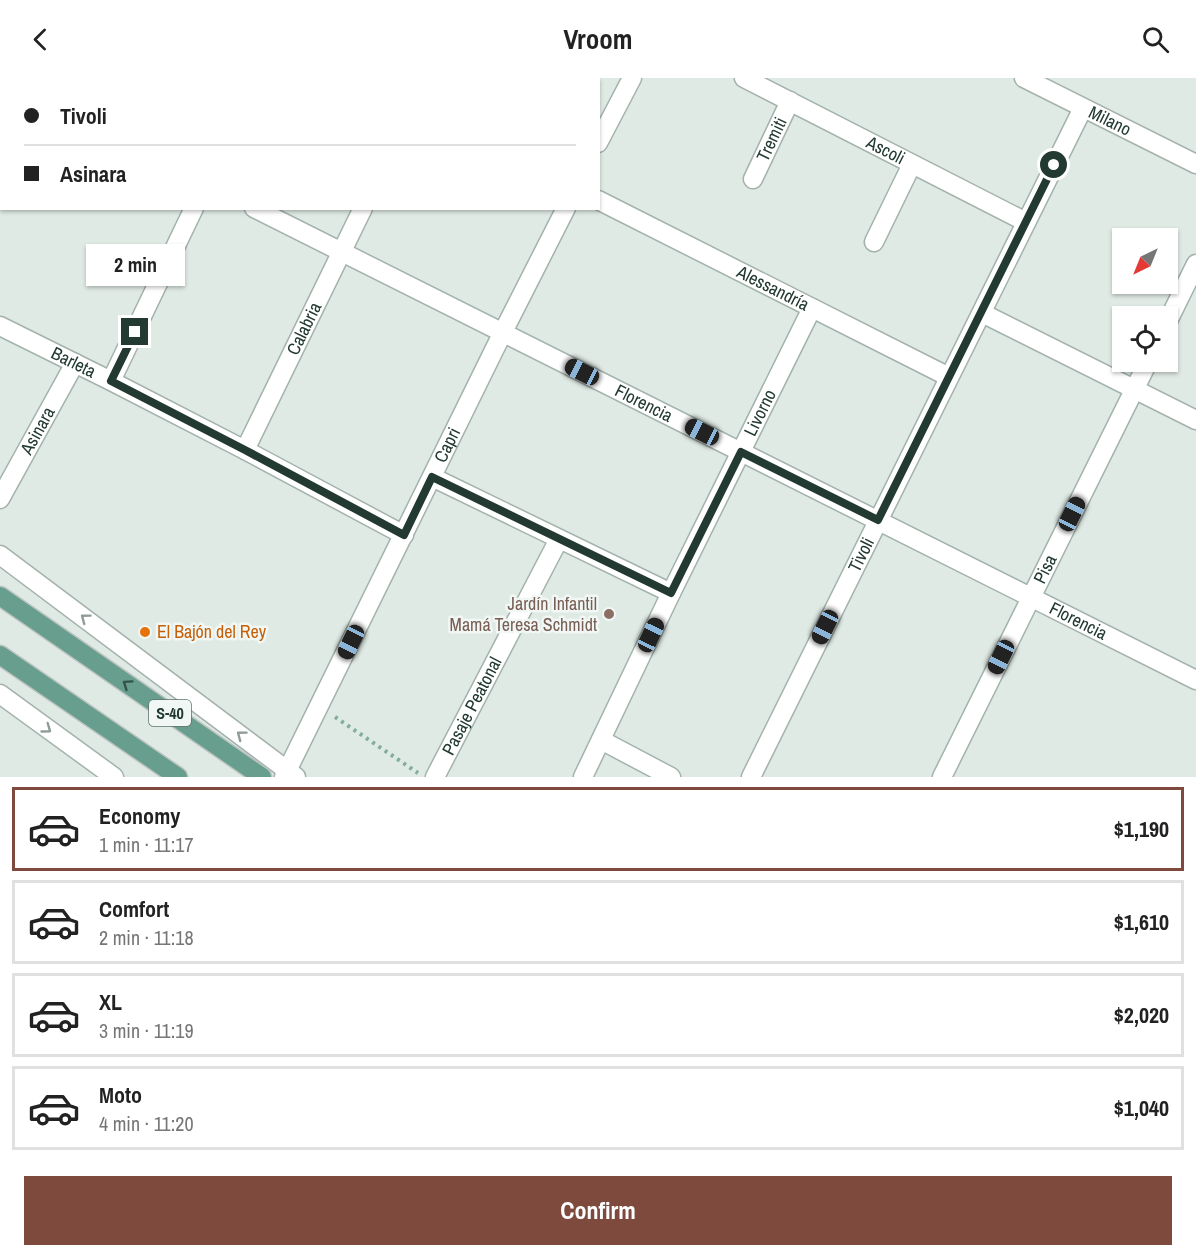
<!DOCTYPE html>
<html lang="en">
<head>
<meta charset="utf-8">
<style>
	:root { --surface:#fff; --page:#f2f2f2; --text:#222; --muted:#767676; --line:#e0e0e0; --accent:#7d4a3d }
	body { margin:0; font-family:"Archivo Narrow",sans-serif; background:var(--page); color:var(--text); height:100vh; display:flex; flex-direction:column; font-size:22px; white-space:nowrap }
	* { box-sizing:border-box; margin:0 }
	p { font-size:20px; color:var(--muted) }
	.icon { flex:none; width:33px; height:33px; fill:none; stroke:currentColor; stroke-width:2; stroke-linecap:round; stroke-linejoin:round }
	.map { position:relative; height:699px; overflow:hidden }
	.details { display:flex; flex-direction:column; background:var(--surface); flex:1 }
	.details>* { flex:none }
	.hud { position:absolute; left:0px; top:0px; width:600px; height:132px; box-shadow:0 2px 4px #0004; display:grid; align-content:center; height:132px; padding:0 24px; background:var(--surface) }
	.needle { width:39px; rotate:223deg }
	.controls { position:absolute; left:1112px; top:150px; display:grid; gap:12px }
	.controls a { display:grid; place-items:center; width:66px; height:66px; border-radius:0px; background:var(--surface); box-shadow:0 2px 4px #0004; font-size:30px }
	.end { position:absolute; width:27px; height:27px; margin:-14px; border:8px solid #223a32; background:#fff; box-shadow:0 0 0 3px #fff }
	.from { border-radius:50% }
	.bubble { position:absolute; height:42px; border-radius:0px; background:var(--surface); box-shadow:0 2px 4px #0004; font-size:20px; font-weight:800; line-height:42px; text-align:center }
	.car { position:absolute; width:18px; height:36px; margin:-18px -9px; border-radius:8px; box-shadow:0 0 4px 2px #0007; background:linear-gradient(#222 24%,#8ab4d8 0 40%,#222 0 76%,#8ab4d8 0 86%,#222 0) }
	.hud b { display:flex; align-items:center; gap:21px; height:57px; font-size:22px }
	.hud b+b { border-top:2px solid var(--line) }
	.hud i { width:15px; height:15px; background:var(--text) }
	ul { padding:10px 0 0; list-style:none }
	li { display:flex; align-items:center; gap:18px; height:84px; margin:0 12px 9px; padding:0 12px; border:3px solid var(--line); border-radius:0px }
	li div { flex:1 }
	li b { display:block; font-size:22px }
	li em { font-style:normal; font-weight:800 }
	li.active { border-color:var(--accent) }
	li>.icon { width:54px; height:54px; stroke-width:1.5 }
	.cta { display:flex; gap:12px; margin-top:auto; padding:12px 24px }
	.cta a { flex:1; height:69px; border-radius:0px; background:var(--accent); color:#fff; font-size:24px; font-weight:800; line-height:69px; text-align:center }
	header { display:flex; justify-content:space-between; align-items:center; height:78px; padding:0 24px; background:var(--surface); font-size:27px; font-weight:800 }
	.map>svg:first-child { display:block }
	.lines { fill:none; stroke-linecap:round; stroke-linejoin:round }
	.minor-casing { stroke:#a3b2ac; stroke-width:21 }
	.major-casing { stroke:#bdc4c2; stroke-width:21 }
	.path { stroke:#82ad9d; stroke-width:4; stroke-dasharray:3 4.5; stroke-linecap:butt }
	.minor { stroke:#fff; stroke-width:18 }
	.major { stroke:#679e8d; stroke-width:18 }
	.oneway { stroke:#909c98 }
	.oneway2 { stroke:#335349 }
	.route { stroke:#223a32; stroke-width:8 }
	.education-dot { fill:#8d6e63; stroke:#f1f7f4; stroke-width:2 }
	.food-dot { fill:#e8710a; stroke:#f1f7f4; stroke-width:2 }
	.labels { text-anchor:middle; stroke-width:5; stroke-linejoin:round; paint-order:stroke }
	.shield { fill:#f1f7f4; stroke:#60736c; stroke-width:1.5 }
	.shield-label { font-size:16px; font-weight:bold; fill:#223a32 }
	.street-label { font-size:18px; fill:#223a32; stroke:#f1f7f4 }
	.education-label { font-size:18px; fill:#785e54; stroke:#f1f7f4; text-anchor:end }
	.food-label { font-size:18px; fill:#c56008; stroke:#f1f7f4; text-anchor:start }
</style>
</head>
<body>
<header><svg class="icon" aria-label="back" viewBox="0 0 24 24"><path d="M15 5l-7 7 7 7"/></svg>Vroom<svg class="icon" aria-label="search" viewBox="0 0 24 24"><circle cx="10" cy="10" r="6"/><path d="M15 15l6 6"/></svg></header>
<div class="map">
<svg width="1196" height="699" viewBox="0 0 1196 699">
	<rect width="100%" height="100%" fill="#e0eae5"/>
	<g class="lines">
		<g class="minor-casing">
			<g id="minor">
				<path id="s1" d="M744,0L1026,144"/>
				<path id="s2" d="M1024,0L1196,86"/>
				<path d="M254,2L255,0"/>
				<path d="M426,2L427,0"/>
				<path d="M0,12L2,10"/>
				<path d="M598,65L632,0"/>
				<path id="s3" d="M753,101L790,23"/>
				<path id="s4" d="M598,122L949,299"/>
				<path id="s5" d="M254,130L1196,602"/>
				<path d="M874,164L912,86"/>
				<path d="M982,235L1196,342"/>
				<path d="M1167,245L1196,186"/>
				<path id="s6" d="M0,248L111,303L245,372L404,457"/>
				<path d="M111,303L194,130"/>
				<path id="s7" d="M245,372L363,130"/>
				<path d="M432,399L671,515"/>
				<path id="s8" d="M0,421L75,285"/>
				<path d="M0,477L296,699"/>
				<path d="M0,616L114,699"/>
				<path d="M601,662L671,699"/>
				<path id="s9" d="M284,699L503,254L566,130"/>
				<path id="s10" d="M435,699L559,461"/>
				<path id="s11" d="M583,699L671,515L812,230"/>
				<path id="s12" d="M751,699L1083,30"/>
				<path id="s13" d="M942,699L1148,284"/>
			</g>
		</g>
		<g class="major-casing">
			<path id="major" d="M0,518L262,699
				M0,577L178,699"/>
		</g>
		<path class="path" d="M44,2L46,0
			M0,52L2,51
			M335,639L418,695"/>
		<use href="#minor" class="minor"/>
		<use href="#major" class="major"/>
	</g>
	<defs><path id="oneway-chevron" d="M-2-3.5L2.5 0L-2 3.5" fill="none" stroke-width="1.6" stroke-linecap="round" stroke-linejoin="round" transform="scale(1.5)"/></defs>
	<g class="oneway">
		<use href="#oneway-chevron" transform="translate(85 540) rotate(-143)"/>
		<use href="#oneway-chevron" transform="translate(47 651) rotate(36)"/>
		<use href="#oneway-chevron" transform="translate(241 657) rotate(-143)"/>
	</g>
	<use class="oneway2" href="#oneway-chevron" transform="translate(127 606) rotate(-145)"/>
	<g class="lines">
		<path class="route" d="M135,254L111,303L245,372L404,457L432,399L671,515L741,374L878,442L1054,87"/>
	</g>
	<circle class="education-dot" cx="609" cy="536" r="6"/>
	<circle class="food-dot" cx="145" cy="554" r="6"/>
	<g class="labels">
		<rect class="shield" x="149" y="622" width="42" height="26" rx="4.5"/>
		<g class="shield-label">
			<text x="170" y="641">S-40</text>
		</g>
		<g class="street-label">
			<text dy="6" stroke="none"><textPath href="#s2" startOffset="96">Milano</textPath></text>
			<text dy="6" stroke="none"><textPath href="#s3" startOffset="44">Tremiti</textPath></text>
			<text dy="6" stroke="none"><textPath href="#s1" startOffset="159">Ascoli</textPath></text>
			<text dy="6" stroke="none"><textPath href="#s4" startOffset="196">Alessandría</textPath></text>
			<text dy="6" stroke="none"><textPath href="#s7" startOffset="135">Calabria</textPath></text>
			<text dy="6" stroke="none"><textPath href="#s6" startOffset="82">Barleta</textPath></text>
			<text dy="6" stroke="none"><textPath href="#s5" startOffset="436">Florencia</textPath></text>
			<text dy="6" stroke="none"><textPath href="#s11" startOffset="405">Livorno</textPath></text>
			<text dy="6" stroke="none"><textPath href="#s8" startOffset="78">Asinara</textPath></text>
			<text dy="6" stroke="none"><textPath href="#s9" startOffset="370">Capri</textPath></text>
			<text dy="6" stroke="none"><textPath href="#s12" startOffset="248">Tivoli</textPath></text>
			<text dy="6" stroke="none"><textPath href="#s13" startOffset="232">Pisa</textPath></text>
			<text dy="6" stroke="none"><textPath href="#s5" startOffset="922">Florencia</textPath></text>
			<text dy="6" stroke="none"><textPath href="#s10" startOffset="80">Pasaje Peatonal</textPath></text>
		</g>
		<g class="education-label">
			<text x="597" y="532">Jardín Infantil<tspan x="597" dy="21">Mamá Teresa Schmidt</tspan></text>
		</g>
		<g class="food-label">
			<text x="157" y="560">El Bajón del Rey</text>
		</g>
	</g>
</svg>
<div class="controls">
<a><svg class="needle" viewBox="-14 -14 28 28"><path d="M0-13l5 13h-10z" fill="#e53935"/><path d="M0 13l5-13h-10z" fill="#767676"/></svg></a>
<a><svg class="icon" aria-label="locate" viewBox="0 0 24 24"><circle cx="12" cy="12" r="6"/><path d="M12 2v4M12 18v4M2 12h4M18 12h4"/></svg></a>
</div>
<i class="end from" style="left:1054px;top:87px"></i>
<i class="end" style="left:135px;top:254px"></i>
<div class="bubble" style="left:86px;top:166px;width:99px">2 min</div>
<i class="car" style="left:582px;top:294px;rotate:297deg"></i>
<i class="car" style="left:702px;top:354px;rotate:297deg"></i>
<i class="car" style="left:1072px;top:436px;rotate:26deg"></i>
<i class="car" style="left:825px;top:549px;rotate:206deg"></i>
<i class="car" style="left:651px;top:557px;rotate:25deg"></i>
<i class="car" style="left:351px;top:564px;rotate:206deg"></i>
<i class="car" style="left:1001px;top:579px;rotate:206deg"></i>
<div class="hud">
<b><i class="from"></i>Tivoli</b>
<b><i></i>Asinara</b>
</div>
</div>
<section class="details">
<ul>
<li class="active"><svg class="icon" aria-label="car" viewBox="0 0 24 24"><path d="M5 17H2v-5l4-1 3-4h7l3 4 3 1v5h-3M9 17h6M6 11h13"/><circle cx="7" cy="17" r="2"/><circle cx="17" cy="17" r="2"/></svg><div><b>Economy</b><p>1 min · 11:17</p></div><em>$1,190</em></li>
<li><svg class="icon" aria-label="car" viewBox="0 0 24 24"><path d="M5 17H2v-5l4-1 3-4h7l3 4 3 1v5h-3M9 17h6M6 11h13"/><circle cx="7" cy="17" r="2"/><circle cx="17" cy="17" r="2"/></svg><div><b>Comfort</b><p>2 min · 11:18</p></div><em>$1,610</em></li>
<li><svg class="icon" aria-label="car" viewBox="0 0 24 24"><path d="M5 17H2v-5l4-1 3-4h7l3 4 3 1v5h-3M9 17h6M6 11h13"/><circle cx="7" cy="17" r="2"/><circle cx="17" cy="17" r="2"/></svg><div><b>XL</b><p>3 min · 11:19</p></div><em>$2,020</em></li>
<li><svg class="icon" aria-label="car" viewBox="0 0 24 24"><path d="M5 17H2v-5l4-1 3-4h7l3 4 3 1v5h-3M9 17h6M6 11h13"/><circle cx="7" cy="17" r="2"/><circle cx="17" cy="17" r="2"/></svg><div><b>Moto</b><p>4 min · 11:20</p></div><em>$1,040</em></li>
</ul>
<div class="cta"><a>Confirm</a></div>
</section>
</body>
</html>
